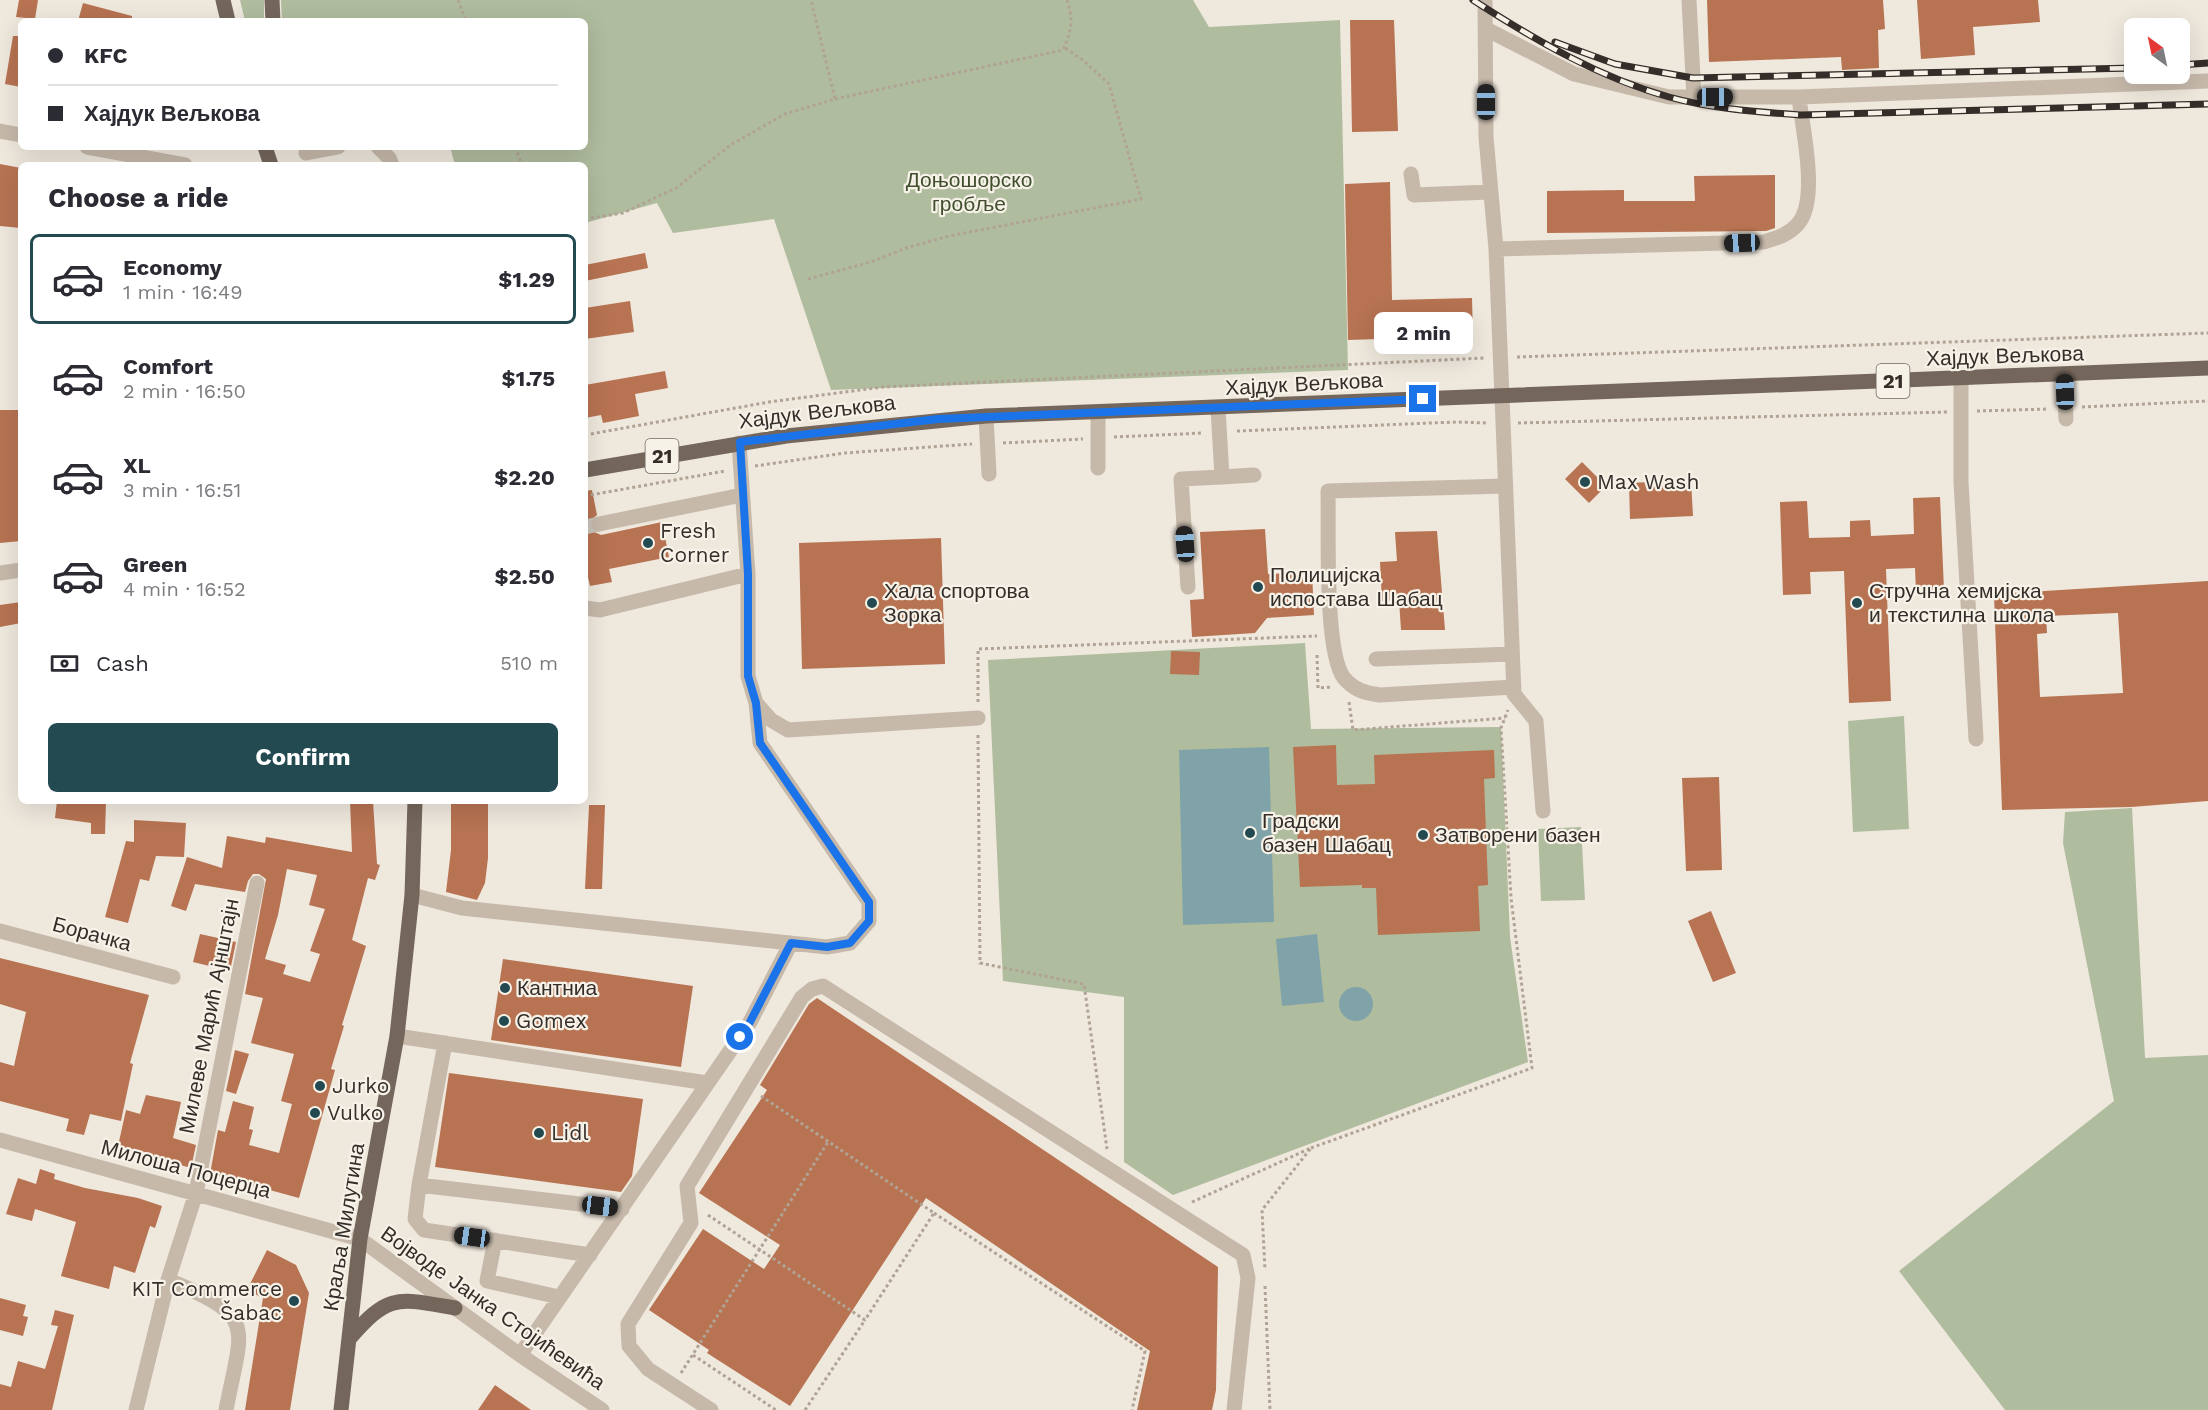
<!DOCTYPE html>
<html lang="en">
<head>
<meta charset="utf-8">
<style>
	:root { --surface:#fff; --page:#f2f2f3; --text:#2b2b33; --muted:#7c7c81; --line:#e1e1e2; --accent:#234a50 }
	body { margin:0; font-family:"Work Sans",sans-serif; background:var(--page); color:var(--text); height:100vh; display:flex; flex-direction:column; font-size:22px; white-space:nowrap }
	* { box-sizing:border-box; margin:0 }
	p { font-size:20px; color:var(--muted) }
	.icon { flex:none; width:33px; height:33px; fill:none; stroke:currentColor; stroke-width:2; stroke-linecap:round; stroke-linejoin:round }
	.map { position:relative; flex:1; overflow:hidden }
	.sheet { position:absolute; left:18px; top:162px; width:570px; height:642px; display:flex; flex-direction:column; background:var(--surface); border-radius:9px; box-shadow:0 6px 24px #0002 }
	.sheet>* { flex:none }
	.banner { position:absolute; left:18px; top:18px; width:570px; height:132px; border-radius:9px; box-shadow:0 6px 24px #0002; display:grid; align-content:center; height:132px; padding:0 30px; background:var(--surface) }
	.needle { width:39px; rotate:327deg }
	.controls { position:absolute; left:2124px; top:18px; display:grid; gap:12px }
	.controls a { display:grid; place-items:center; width:66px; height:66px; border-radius:9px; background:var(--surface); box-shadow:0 6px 24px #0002; font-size:30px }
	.end { position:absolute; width:27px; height:27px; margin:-14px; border:8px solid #1a73e8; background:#fff; box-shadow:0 0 0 3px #fff }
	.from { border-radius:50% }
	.bubble { position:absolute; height:42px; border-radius:9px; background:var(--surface); box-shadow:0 6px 24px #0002; font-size:20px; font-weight:700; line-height:42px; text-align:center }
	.car { position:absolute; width:18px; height:36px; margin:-18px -9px; border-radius:8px; box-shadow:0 0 4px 2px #0007; background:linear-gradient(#222 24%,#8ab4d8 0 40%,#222 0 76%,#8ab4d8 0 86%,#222 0) }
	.banner b { display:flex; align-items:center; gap:21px; height:57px; font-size:22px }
	.banner b+b { border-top:2px solid var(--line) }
	.banner i { width:15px; height:15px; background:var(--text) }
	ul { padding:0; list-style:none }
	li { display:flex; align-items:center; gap:18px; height:90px; margin:0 12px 9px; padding:0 18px; border:3px solid transparent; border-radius:9px }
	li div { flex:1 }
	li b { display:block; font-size:22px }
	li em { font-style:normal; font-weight:700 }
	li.current { border-color:var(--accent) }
	li>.icon { width:54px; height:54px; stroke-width:1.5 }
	h2 { padding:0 30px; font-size:27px; line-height:72px }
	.pay { display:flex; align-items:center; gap:15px; height:66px; padding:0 30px; font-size:22px }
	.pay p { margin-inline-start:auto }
	.action { display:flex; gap:12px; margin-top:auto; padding:12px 30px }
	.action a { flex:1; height:69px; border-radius:9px; background:var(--accent); color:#fff; font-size:24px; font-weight:700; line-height:69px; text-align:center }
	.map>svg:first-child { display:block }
	.green { fill:#b0bc9e }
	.water { fill:#7fa3a9 }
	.building { fill:#b77352; fill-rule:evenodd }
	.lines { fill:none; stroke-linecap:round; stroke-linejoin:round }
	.minor-tunnel { stroke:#cac3b9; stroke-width:15; stroke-dasharray:15 8; stroke-linecap:butt }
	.path { stroke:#b1a394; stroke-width:3; stroke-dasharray:3 3; stroke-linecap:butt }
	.minor { stroke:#c6b9aa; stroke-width:15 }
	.major { stroke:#74665b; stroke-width:15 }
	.rail-casing { stroke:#342d29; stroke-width:7 }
	.rail { stroke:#f7f2e8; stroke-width:4.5; stroke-dasharray:14; stroke-linecap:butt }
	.route { stroke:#1a73e8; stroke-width:8 }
	.poi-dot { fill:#234a50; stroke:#f7f2e8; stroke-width:2 }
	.labels { text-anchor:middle; stroke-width:4.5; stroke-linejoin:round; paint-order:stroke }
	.shield { fill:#f7f2e8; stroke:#6e6862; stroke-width:1.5 }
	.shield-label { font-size:20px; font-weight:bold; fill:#342d29 }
	.park-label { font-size:21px; fill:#414f2f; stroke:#f7f2e8 }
	.street-label { font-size:21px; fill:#342d29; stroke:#f7f2e8 }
	.poi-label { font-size:21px; fill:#342d29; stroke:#f7f2e8; text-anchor:start }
</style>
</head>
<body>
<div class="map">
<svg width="2208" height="1410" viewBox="0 0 2208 1410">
	<rect width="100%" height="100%" fill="#efe8dd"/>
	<path class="green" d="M240,0H264V21H245Z
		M281,0H1193L1209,27L1340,20L1348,370L831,390L774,219L673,233L657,203L585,223V165H455L450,147H585V21H282Z
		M1305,643L1311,729L1501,727L1510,937L1528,1062L1173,1195L1124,1162V997L1003,981L988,660Z
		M1904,716L1909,829L1853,832L1848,721Z
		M2132,808L2145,1058L2208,1055V1410H2005L1899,1271L2114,1101L2063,843L2065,812Z
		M1581,827L1585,900L1541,901L1538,829Z"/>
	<path class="water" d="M1269,747L1274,922L1183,925L1179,750Z
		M1317,934L1324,1002L1282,1006L1276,939Z
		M1339 1004a17 17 0 1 1 34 0a17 17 0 1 1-34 0Z"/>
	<path class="building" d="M19,0H38L35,19L16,17Z
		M1707,0H1883L1885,29L1878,30L1879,68L1842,70L1841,57L1709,62Z
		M1917,0H2038L2040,22L1973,27L1975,55L1921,59Z
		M83,3L132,16V21H78Z
		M1350,20H1394L1398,131L1352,132Z
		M13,36H21V87L5,84Z
		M0,164L21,168V228L0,226Z
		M1775,175V228L1766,231L1547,233V191L1624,190V201H1695L1694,176Z
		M1390,182L1392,300L1472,298L1473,336L1348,340L1345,184Z
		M645,253L648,268L585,281V265Z
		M630,301L634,332L585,339V308Z
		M665,371L668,388L635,394L639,416L603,423L601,415L585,418V385Z
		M0,410H21V541L0,543Z
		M1582,462L1606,486L1589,503L1565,479Z
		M1691,480L1693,516L1630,519L1629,483Z
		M592,490L597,515L590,521L592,531L601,535L662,522L669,557L609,569L612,582L590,586L585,564V491Z
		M1940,497L1944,590L1916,592L1915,568L1886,569L1891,701L1849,703L1844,571L1810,572L1811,594L1783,595L1780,502L1807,501L1809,538L1850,537V521L1870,520L1871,536L1914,534L1913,498Z
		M1265,529L1268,574L1312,572L1314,615L1267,618L1255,633L1192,637L1190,600L1204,599L1200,532Z
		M1437,531L1445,630H1401L1399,600L1382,601L1380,562L1397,561L1395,532Z
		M941,538L945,664L802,669L799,543Z
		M2208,581V801L2131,807L2002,810L1994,594ZM2118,613L2123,693L2040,697L2037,634L2047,633L2046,616Z
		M21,602V623L0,627V605Z
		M1171,651L1200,652L1199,675L1170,674Z
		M1336,745L1337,785L1375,784L1374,755L1494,750L1495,778L1484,779L1488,885L1478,886L1480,931L1378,935L1376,888H1362V885L1300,887L1293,747Z
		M1719,777L1722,870L1686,871L1682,778Z
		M57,801H106L105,834H91V823L55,818Z
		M350,801H373L377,864L380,865L375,880L368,878L352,940L366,946L342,1025L344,1026L331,1069L335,1070L299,1198L210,1174L218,1130L225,1132L233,1101L254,1107L249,1129L253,1130L249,1145L279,1153L292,1104L281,1101L294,1054L251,1043L263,998L245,994L266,879L259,874H253L248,881L245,892L195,884L186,911L171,906L187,857L222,868L227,836L265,843L266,837L352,852ZM287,869L317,875L309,905L325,909L310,951L320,954L310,982L283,974L286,965L265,959L278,915Z
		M451,801H488V858L485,883L477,900L446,892L451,850Z
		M589,805H605L602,889H585Z
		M134,820L186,823L184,857L156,856L149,881L140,879L128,923L105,917L126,841L134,842Z
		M1711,911L1736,973L1713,982L1688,921Z
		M200,934L236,942L230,971L193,962Z
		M0,958L149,995L130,1063L133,1064L121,1121L90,1114L84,1135L66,1131L69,1119L0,1101V1062L14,1066L26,1012L0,1004Z
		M503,959L693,986L681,1067L491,1040Z
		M817,998L1218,1267L1216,1390L1212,1410H1137L1150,1351L926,1198L790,1406L707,1353L709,1350L649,1310L703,1229L764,1269L780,1245L699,1193L767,1090L760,1085L809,1004Z
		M235,1050L249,1054L236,1094L226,1091Z
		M449,1073L643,1099L632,1176L621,1192L435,1167Z
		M146,1095L181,1102L173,1138L196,1145L191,1168L152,1157L153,1154L118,1146L126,1110L140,1114Z
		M40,1169L55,1174L54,1179L85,1188L138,1198L162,1206L155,1228L150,1226L135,1273L114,1266L109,1289L61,1276L76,1222L35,1209L32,1221L6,1214L18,1178L36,1184Z
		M267,1250L296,1265L309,1293L290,1410H245L263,1298L247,1290Z
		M0,1298L26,1305L23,1316L28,1317L23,1336L0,1330Z
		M55,1310L74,1315L52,1410H0V1384L11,1387L18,1361L45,1369L58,1326L51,1325Z
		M495,1385L531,1410H478Z"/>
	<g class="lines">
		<path class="minor-tunnel" d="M585,527L599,524"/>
		<path class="path" d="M458,0L466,21
			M835,99L1063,50C1071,32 1074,20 1067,0
			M515,147L522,165
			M585,219L623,213L676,188L732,144L785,114L835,99L811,0
			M808,279L871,262L906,248L949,236L1141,199L1109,84L1084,61L1064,47
			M1517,357L2208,333
			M2082,407L2208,401
			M1977,411L2049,409
			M1518,423L1947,412
			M1237,431L1456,422L1488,423
			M585,435L769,402L883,387L1484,358
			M1114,437L1203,433
			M1003,443L1083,439
			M755,466L845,453L972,444
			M585,496L725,471
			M1317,655L1318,688L1332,687
			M978,702V649L1317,636
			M1349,702L1353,730L1505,718
			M978,735L980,963L1084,984L1107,1149
			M1311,1148L1532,1068L1511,898L1501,728L1508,710
			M1192,1202L1311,1148L1262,1210L1265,1270
			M934,1213L1145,1351L1132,1410
			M708,1215L865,1320L934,1213L761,1096
			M1265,1286L1270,1410
			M693,1355L776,1410
			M681,1373L828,1142
			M805,1410L865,1320"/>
		<path class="minor" d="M1485,0L1486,137L1496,249L1514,694L1536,721L1543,811
			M1689,0L1694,97
			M1486,29L1574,74L1669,97H1799L2208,81
			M0,131L21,135
			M87,147L185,165
			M378,147L389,158L392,165
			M306,153L338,147
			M1411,174L1414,195L1490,192
			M1496,249L1764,242C1776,238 1788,235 1797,225C1820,201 1802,128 1799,97
			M2064,375L2066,419
			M1961,379V482L1976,739
			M1098,412V468
			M986,416L989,474
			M739,443L748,574V676L756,703L771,720L788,730L978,718
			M1222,477L1254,475
			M1505,486L1328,491C1329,528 1324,653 1344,678C1354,690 1365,693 1380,695L1514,687
			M599,524L742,495
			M0,573L21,570
			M1188,587L1181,479L1222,477L1218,408
			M585,608L600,610L748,574
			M1376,659L1512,654
			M412,895L462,908L827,947L850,943L869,921V902L760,743L756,703
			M0,931L173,977
			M397,1036L707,1083
			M445,1043L419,1185L415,1219L424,1230L590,1255
			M0,1140L360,1239L520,1355L602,1410
			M419,1185L622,1209
			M495,1240L487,1281L559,1297
			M168,1280C259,1317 242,1325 226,1410
			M520,1355L750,1022L791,943
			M136,1410L168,1280L196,1193L257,883
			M711,1410L648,1369L629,1346L628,1324L691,1223L687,1186L802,997L812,989L823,986L1243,1255L1248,1278L1234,1410"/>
		<path class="major" d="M223,0L228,21
			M272,0L273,21
			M265,147L271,165
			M585,470L786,436L986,416L2208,368
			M349,1339C389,1293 397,1298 455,1308
			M341,1410L360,1239L397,1036L412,895L415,801"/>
		<g class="rail-casing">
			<path id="rail" d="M1473,0C1535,40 1598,77 1669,97C1712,109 1757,112 1801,115L2208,104
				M1555,42L1615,64L1693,78L2134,68
				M2180,65L2208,63"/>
		</g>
		<use href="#rail" class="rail"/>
	</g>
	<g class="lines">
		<path class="route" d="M740,1037L750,1022L791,943L827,947L850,943L869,921V902L760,743L756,703L748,676V574L740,442L938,419L1423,399"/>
	</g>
	<g class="poi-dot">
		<circle cx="1585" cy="482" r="6"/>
		<circle cx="648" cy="543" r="6"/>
		<circle cx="1258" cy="587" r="6"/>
		<circle cx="872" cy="603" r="6"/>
		<circle cx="1857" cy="603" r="6"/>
		<circle cx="1250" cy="833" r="6"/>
		<circle cx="1423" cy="835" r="6"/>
		<circle cx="505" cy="988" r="6"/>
		<circle cx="504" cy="1021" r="6"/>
		<circle cx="320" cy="1086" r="6"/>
		<circle cx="315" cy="1113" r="6"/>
		<circle cx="539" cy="1133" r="6"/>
		<circle cx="294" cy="1301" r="6"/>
	</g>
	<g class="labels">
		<g class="shield">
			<rect x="1876.5" y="364" width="33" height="34" rx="4.5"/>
			<rect x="645.5" y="439" width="33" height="34" rx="4.5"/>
		</g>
		<g class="shield-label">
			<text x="1893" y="388">21</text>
			<text x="662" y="463">21</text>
		</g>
		<g class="park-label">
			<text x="969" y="187">Доњошорско<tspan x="969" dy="24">гробље</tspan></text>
		</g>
		<g class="street-label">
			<text transform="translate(2005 356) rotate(-2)" y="7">Хајдук Вељкова</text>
			<text transform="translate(1304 384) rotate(-3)" y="7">Хајдук Вељкова</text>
			<text transform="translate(817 412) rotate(-7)" y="7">Хајдук Вељкова</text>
			<text transform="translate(92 934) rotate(15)" y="7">Борачка</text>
			<text transform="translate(209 1016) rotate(-79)" y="7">Милеве Марић Ајнштајн</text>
			<text transform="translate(186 1169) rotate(15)" y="7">Милоша Поцерца</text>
			<text transform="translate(344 1227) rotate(-81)" y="7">Краља Милутина</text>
			<text transform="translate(493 1308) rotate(35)" y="7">Војводе Јанка Стојићевића</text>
		</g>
		<g class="poi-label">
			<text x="1597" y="489">Max Wash</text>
			<text x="660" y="538">Fresh<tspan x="660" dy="24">Corner</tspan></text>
			<text x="1270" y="582">Полицијска<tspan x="1270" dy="24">испостава Шабац</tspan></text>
			<text x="884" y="598">Хала спортова<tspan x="884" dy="24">Зорка</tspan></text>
			<text x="1869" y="598">Стручна хемијска<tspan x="1869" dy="24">и текстилна школа</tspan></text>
			<text x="1262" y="828">Градски<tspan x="1262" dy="24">базен Шабац</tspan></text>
			<text x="1435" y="842">Затворени базен</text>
			<text x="517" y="995">Кантниа</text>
			<text x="516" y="1028">Gomex</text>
			<text x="332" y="1093">Jurko</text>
			<text x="327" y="1120">Vulko</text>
			<text x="551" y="1140">Lidl</text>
			<text x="282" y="1296" text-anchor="end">KIT Commerce<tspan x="282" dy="24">Šabac</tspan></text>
		</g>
	</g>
</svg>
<div class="controls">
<a><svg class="needle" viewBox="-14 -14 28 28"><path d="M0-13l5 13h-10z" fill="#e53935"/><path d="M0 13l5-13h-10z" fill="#7c7c81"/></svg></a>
</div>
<i class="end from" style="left:740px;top:1037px"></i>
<i class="end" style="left:1423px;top:399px"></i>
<div class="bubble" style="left:1374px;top:312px;width:99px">2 min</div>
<i class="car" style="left:1715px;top:97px;rotate:90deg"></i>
<i class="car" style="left:1486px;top:102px;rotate:0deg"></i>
<i class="car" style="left:1742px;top:243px;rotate:268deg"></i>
<i class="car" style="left:2065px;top:392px;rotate:358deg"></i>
<i class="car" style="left:1185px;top:544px;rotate:356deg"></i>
<i class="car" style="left:600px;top:1206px;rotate:97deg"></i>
<i class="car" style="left:472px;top:1237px;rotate:278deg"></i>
<div class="banner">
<b><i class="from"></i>KFC</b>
<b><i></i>Хајдук Вељкова</b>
</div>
<section class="sheet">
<h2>Choose a ride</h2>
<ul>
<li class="current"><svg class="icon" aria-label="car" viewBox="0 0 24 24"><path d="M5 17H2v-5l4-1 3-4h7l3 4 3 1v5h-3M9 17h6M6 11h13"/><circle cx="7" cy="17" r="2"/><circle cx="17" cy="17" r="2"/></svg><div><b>Economy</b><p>1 min · 16:49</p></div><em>$1.29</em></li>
<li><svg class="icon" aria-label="car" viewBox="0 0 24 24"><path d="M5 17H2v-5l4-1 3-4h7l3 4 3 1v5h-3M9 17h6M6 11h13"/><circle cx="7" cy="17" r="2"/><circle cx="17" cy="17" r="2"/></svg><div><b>Comfort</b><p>2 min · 16:50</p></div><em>$1.75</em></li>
<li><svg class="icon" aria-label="car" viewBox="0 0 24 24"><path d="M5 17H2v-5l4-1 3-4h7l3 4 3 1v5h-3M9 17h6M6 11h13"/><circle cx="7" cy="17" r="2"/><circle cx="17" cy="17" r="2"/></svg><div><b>XL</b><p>3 min · 16:51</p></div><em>$2.20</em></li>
<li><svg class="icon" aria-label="car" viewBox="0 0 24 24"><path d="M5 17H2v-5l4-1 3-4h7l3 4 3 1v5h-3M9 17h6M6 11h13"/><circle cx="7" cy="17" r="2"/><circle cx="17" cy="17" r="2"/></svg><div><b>Green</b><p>4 min · 16:52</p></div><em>$2.50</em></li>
</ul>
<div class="pay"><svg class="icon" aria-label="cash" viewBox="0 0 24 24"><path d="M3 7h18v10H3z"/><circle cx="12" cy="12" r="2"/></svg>Cash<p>510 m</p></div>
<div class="action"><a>Confirm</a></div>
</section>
</div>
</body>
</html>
